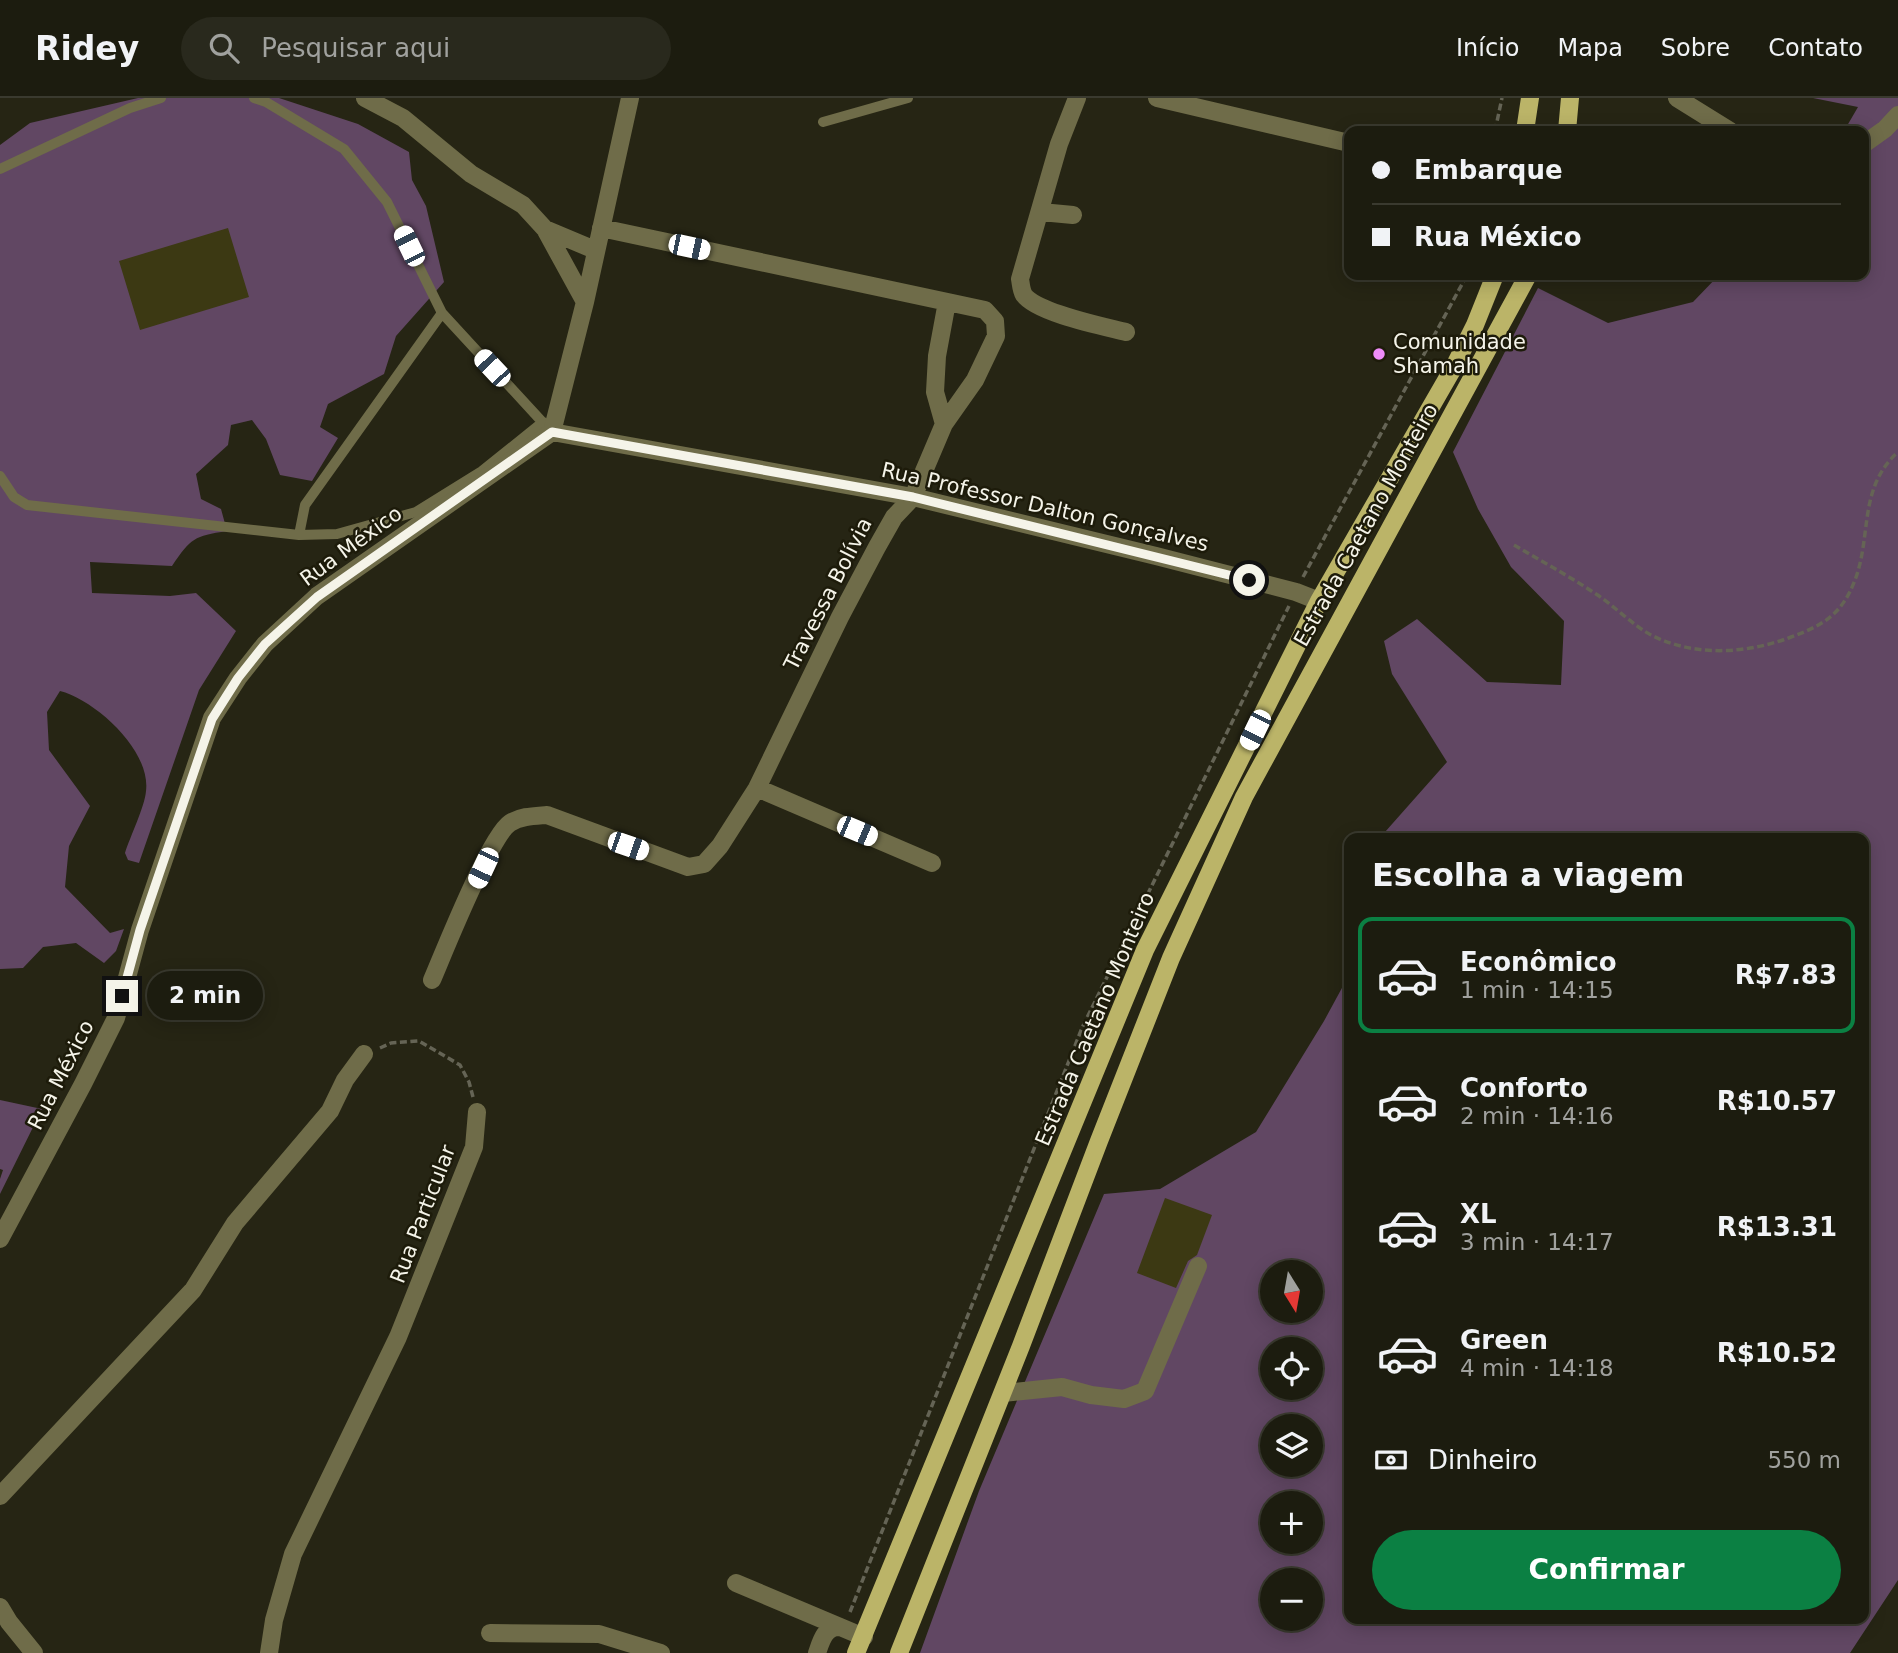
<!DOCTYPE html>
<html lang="pt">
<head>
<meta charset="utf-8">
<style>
	:root { --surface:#1c1c0f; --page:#29291d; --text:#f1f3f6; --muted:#a0a19e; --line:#3a3a2f; --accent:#0b8043 }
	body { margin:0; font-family:"DejaVu Sans",sans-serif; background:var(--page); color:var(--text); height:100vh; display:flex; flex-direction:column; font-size:26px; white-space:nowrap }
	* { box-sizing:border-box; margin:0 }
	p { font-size:23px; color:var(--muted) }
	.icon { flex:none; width:38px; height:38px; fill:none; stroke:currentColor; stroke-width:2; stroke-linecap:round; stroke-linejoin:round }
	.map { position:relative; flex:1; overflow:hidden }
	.drawer { position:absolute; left:1344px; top:735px; width:525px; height:791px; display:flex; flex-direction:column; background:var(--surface); border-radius:14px; box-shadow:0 4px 18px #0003,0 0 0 2px var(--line) }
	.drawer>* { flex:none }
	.guide { position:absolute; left:1344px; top:28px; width:525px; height:154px; border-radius:14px; box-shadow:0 4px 18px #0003,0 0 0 2px var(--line); display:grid; align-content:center; height:154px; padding:0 28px; background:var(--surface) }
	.needle { width:46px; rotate:169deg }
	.fabs { position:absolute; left:1260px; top:1162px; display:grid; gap:14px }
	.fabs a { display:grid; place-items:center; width:63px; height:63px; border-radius:50%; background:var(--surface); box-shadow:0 4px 18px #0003,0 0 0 2px var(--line); font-size:35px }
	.end { position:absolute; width:32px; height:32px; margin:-16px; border:9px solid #f5f4e9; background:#111; box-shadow:0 0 0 4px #111 }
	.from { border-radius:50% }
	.bubble { position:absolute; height:49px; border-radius:24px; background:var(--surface); box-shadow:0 4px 18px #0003,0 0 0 2px var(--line); font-size:23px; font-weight:800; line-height:49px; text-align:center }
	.car { position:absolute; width:21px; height:42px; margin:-21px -10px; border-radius:9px; box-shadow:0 0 5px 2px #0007; background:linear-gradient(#fff 24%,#345 0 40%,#fff 0 76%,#345 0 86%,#fff 0) }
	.guide b { display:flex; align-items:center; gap:24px; height:66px; font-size:26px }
	.guide b+b { border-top:2px solid var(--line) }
	.guide i { width:18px; height:18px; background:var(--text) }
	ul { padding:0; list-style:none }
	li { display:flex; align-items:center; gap:21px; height:116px; margin:0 14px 10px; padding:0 14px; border:4px solid transparent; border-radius:14px }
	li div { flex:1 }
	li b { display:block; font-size:26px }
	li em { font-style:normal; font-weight:800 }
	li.current { border-color:var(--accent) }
	li>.icon { width:63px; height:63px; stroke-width:1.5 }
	h2 { padding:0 28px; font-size:32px; line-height:84px }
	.pay { display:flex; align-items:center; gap:18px; height:77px; padding:0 28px; font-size:26px }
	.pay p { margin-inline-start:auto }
	.button { display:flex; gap:14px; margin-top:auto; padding:14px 28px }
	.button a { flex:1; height:80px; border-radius:42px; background:var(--accent); color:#fff; font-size:28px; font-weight:800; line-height:80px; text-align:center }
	header { display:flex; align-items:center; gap:42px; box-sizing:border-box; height:98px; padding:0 35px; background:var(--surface); border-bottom:2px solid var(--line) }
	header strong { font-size:33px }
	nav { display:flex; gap:38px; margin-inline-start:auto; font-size:24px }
	.search { width:490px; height:63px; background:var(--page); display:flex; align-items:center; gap:18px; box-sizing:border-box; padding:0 24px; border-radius:38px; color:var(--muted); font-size:26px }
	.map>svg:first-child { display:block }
	.forest { fill:#614763; fill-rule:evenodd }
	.building { fill:#3c3913 }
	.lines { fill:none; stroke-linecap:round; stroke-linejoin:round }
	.path { stroke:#656455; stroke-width:3.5; stroke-dasharray:7 3.5; stroke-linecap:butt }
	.service { stroke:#6f6c49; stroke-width:10 }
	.minor { stroke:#6f6c49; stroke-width:18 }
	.primary { stroke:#bbb468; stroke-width:18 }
	.route { stroke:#f5f4e9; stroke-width:9 }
	.poi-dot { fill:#ee8cf8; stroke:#1d1b0a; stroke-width:2.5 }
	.labels { text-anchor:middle; stroke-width:5; stroke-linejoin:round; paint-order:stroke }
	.poi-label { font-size:21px; fill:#f5f4e9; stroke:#1d1b0a; text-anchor:start }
	.street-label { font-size:21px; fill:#f5f4e9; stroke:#1d1b0a }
</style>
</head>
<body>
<header>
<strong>Ridey</strong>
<div class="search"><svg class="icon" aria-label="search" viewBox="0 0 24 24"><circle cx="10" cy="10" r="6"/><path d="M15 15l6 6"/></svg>Pesquisar aqui</div>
<nav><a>Início</a><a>Mapa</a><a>Sobre</a><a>Contato</a></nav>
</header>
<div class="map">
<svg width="1898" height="1555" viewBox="0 0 1898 1555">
	<rect width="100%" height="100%" fill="#262514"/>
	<path class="forest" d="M138,0H279L358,26L409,54L412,82L426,108L444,184L396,238L384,276L328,306L320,329L338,340L312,383L280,377L266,341L252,322L231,327L228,347L196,376L201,401L221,411L227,433C194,438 191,440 172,468L90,464L92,495L170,498L196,495L236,533L199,592L139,765L128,762L125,755C130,739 145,708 146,693C151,652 95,602 60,593L47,614L49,652L90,708L69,748L65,789L110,835L124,831L116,853L104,865L76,845L43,849L23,870L0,871V47L30,25Z
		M1813,0H1898V1482L1850,1555H920L979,1393L1104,1096L1160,1091L1256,1034L1324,923L1349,877V1521H1864V740H1385V734L1447,664L1392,576L1384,543L1417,521L1487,584L1561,587L1564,523L1511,469L1478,411L1453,354L1538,190L1608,225L1693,204L1719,177H1864V33H1844L1858,9ZM1272,1174H1311V1213H1272ZM1272,1251H1311V1290H1272ZM1272,1328H1311V1367H1272ZM1272,1405H1311V1444H1272ZM1272,1482H1311V1521H1272Z
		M0,1002L42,1011L0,1096V1081L3,1072L0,1071Z"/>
	<path class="building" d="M228,130L249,199L140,232L119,163Z
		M1165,1100L1212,1117L1197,1157L1188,1163L1176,1190L1137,1175Z"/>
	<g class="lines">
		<path class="path" d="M1495,33L1502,0
			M1514,447C1541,463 1569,478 1596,496C1613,507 1634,528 1651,537C1694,559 1747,556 1791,539C1824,527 1842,516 1855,482C1872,437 1858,390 1898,354
			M1303,479L1467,177
			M380,950L391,945L419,943L460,967L469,984L473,999
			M850,1514L1082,930L1289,508"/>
		<path class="service" d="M254,0L266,4L344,51L387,104L442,215L305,407L299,437
			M823,24L908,0
			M0,71L130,10L161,0
			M442,215L546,328
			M0,378L14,399L27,407L299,437L337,436L416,414L482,373L543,324"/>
		<path class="minor" d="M365,0L403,20L471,76L523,107L545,131L585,204
			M1077,0L1059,46L1020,181C1021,186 1021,192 1024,197C1037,215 1102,228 1126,234
			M1157,0L1349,45
			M1677,0L1730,33
			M1864,46L1885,31L1898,17
			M1041,114L1073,117
			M545,131L595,152
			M944,326L935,294L937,258L947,204
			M552,334L913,399L1156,458L1296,494L1319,503
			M757,690L932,765
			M432,882C444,854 490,738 510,725C521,718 535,718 547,717L688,769L704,766L720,748L757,690L840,519L877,449L894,419L913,399L944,326L975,282L996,238L995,223L985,212L601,130
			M0,1141L83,986L116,920L140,832L212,620L238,580L265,546L317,498L552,334L585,204L630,0
			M1003,1295L1062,1289L1091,1297L1124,1301L1145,1293L1198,1168
			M0,1398L193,1192L235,1125L330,1013L345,982L364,956
			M736,1485L864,1539
			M0,1509L9,1524L34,1555
			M490,1535L599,1536L661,1555
			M269,1555L274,1522L293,1456L398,1239L474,1049L477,1014
			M817,1555C821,1544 824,1530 838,1529"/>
		<path class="primary" d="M1525,33L1530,0
			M1567,33L1570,0
			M856,1555L1145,852L1319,503L1455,267L1475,227L1495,177
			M899,1555L1021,1248L1099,1043L1171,860L1244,699L1528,177"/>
	</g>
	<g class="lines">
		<path class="route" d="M122,898L140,832L212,621L238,580L265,546L317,499L552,334L913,399L1249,482"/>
	</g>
	<circle class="poi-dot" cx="1379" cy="256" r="7"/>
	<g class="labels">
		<g class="poi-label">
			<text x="1393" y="251">Comunidade<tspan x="1393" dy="24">Shamah</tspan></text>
		</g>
		<g class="street-label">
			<text transform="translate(1045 409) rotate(13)" y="7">Rua Professor Dalton Gonçalves</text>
			<text transform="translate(1366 427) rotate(-61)" y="7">Estrada Caetano Monteiro</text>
			<text transform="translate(351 448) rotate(-36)" y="7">Rua México</text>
			<text transform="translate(828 496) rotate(-63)" y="7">Travessa Bolívia</text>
			<text transform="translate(1095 921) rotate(-67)" y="7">Estrada Caetano Monteiro</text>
			<text transform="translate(61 977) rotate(-63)" y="7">Rua México</text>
			<text transform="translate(423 1116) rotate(-69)" y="7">Rua Particular</text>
		</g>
	</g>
</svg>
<div class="fabs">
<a><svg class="needle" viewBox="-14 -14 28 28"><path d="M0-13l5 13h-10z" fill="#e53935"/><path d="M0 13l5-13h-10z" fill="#a0a19e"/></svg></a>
<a><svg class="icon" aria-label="locate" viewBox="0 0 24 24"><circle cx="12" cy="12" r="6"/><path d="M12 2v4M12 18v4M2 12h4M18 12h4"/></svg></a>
<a><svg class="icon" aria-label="layers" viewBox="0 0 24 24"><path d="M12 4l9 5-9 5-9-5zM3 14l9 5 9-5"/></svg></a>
<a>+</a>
<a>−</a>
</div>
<i class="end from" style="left:1249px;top:482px"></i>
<i class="end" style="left:122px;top:898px"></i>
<div class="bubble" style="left:147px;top:873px;width:116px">2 min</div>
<i class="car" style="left:409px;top:148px;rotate:334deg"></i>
<i class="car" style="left:689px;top:149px;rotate:102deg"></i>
<i class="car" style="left:492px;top:270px;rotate:317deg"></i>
<i class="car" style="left:1255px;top:632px;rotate:206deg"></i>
<i class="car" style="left:857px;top:733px;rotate:113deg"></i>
<i class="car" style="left:628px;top:748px;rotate:109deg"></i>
<i class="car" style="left:483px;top:770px;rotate:205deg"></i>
<div class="guide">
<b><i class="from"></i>Embarque</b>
<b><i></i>Rua México</b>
</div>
<section class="drawer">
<h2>Escolha a viagem</h2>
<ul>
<li class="current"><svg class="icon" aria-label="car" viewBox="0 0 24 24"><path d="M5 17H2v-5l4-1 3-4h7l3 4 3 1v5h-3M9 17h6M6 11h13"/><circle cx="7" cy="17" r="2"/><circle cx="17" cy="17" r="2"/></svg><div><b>Econômico</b><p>1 min · 14:15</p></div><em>R$7.83</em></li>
<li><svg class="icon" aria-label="car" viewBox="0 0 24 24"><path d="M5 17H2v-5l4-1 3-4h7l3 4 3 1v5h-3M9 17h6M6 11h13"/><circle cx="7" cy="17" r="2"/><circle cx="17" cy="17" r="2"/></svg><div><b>Conforto</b><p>2 min · 14:16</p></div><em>R$10.57</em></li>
<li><svg class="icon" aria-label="car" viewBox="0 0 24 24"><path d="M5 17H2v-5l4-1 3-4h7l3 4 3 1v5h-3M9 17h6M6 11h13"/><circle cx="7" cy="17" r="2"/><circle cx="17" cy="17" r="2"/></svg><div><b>XL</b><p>3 min · 14:17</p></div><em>R$13.31</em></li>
<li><svg class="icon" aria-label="car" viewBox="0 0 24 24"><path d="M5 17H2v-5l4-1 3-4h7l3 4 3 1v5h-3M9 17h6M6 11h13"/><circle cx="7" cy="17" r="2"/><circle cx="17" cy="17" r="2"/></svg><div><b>Green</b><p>4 min · 14:18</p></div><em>R$10.52</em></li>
</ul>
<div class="pay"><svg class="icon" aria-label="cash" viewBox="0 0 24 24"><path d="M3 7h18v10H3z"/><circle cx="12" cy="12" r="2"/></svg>Dinheiro<p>550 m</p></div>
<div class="button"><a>Confirmar</a></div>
</section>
</div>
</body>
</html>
